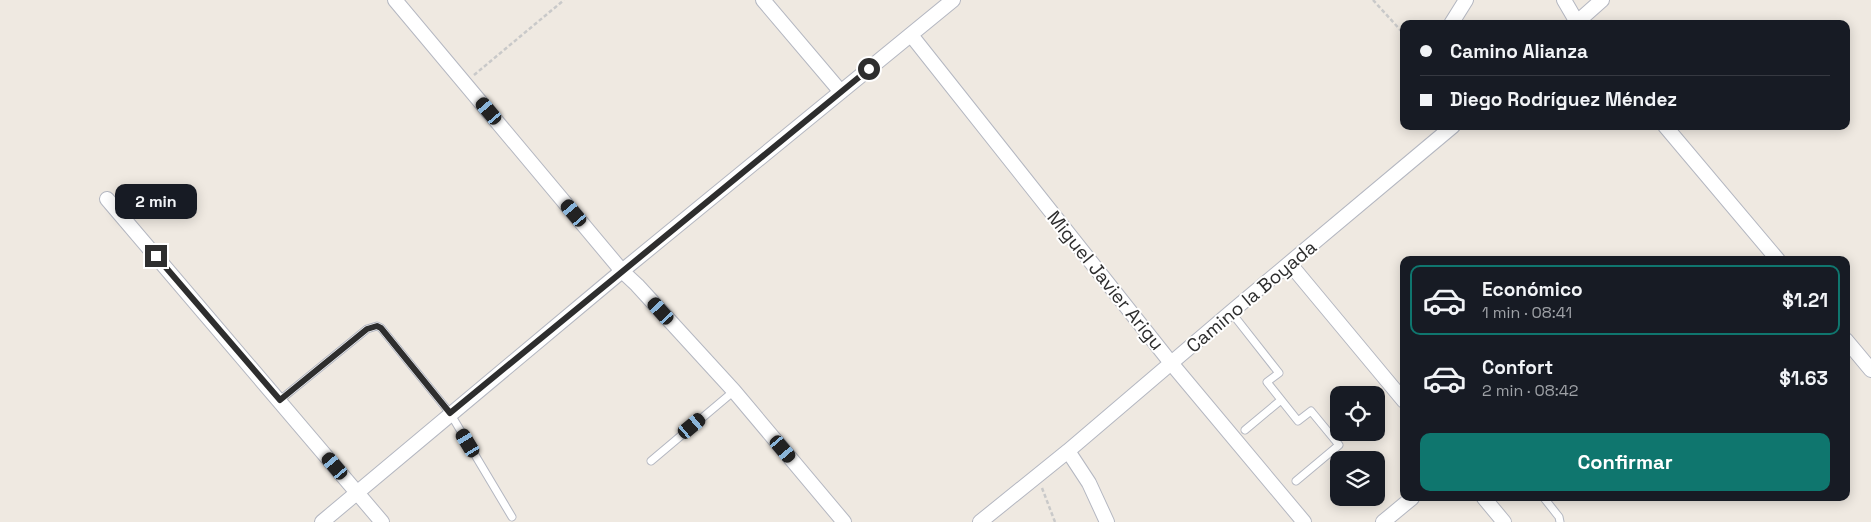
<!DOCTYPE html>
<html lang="es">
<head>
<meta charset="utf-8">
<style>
	:root { --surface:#171b24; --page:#242831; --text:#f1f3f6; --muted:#9ea1a6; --line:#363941; --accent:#0f766e }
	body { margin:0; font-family:"Space Grotesk",sans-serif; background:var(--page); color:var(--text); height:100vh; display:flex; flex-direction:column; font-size:19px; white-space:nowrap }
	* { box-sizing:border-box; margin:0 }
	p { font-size:16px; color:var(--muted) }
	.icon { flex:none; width:28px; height:28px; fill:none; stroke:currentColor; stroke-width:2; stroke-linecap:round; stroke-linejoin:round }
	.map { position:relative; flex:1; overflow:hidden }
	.panel { position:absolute; left:1400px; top:256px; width:450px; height:245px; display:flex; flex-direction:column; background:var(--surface); border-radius:10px; box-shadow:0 2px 12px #0003 }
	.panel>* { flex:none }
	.banner { position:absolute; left:1400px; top:20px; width:450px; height:110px; border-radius:10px; box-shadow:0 2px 12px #0003; display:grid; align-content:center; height:110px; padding:0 20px; background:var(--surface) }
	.controls { position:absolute; left:1330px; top:386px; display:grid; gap:10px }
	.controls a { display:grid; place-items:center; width:55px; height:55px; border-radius:10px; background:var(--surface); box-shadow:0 2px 12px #0003; font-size:25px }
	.end { position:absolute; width:22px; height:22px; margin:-11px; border:6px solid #2e2e2e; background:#fff; box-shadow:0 0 0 2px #fff }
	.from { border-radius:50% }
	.bubble { position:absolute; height:35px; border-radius:10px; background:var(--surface); box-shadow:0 2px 12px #0003; font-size:16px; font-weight:800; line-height:35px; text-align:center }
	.car { position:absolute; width:15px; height:30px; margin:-15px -8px; border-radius:6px; box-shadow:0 0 4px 1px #0007; background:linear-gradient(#222 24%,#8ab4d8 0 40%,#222 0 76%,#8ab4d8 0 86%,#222 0) }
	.banner b { display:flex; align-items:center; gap:18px; height:48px; font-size:19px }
	.banner b+b { border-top:1px solid var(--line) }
	.banner i { width:12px; height:12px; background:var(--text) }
	ul { padding:9px 0 0; list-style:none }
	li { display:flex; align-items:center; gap:15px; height:70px; margin:0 10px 8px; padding:0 10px; border:2px solid transparent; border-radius:10px }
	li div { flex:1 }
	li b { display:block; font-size:19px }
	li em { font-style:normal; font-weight:800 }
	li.active { border-color:var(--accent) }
	li>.icon { width:45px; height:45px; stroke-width:1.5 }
	.cta { display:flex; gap:10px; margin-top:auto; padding:10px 20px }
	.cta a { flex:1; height:58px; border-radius:10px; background:var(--accent); color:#fff; font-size:20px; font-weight:800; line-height:58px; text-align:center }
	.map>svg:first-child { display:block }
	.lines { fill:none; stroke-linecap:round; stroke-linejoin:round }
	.lane-casing { stroke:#b4b7c1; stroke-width:9 }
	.street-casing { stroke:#b4b7c1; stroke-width:16 }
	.path { stroke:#c9c9c9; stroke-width:2.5; stroke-dasharray:4 2.5; stroke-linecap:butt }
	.lane { stroke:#fff; stroke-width:7 }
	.street { stroke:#fff; stroke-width:14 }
	.route { stroke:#2e2e2e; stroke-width:6 }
	.labels { text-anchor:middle; stroke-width:4; stroke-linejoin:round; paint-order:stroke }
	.street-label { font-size:19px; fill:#2e2e2e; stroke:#fff }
</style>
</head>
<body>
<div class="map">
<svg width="1871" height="522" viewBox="0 0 1871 522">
	<rect width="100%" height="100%" fill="#efe9e1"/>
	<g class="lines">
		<g class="lane-casing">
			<path id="lane" d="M1231,312L1279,373L1267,382L1298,421L1311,411L1339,445L1296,481
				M280,400L367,329L377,326L381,328L450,413L512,517
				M1376,404L1378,402
				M1245,430L1281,400
				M1334,439L1341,432
				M651,461L734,391
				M1544,498L1559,517L1560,522"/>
		</g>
		<g class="street-casing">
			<path id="street" d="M395,0L622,271L637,285L734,391L844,522
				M763,0L841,92
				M1564,0L1578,24
				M1451,24L1466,0
				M1575,24L1602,0
				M911,35L1171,363L1304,522
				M1665,126L1778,260
				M107,199L382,522
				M1290,264L1404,401
				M1846,340L1871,370
				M1068,451L1089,483L1107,522
				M1484,498L1504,522
				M322,522L622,271L953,0
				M980,522L1068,451L1231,312L1453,126
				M1383,522L1412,498"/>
		</g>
		<path class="path" d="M1373,0L1404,34
			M474,75L564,0
			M1042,488L1055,522"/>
		<use href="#lane" class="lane"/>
		<use href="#street" class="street"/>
	</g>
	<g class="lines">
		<path class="route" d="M156,256L280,400L367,329L377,326L381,328L450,413L869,69"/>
	</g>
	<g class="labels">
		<g class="street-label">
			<text transform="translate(1106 280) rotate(51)" y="7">Miguel Javier Arigu</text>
			<text transform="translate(1251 296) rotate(-40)" y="7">Camino la Boyada</text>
		</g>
	</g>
</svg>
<div class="controls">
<a><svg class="icon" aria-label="locate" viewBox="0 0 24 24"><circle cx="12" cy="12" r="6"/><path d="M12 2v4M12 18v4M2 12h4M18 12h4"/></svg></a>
<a><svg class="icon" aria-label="layers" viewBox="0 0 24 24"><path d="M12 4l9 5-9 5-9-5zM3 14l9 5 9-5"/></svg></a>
</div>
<i class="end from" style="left:869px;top:69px"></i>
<i class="end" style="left:156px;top:256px"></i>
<div class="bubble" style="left:115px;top:184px;width:82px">2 min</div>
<i class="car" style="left:489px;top:111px;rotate:320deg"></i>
<i class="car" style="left:574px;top:213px;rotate:320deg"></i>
<i class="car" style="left:661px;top:311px;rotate:318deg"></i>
<i class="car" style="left:692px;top:426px;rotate:50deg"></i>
<i class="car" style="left:468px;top:443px;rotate:329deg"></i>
<i class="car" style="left:783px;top:449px;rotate:140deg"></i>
<i class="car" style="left:335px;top:466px;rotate:320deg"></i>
<div class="banner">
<b><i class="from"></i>Camino Alianza</b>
<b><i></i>Diego Rodríguez Méndez</b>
</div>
<section class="panel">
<ul>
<li class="active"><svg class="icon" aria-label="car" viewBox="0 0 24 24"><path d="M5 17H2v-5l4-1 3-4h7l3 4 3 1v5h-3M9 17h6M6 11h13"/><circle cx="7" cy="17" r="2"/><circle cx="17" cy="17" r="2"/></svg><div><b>Económico</b><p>1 min · 08:41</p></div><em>$1.21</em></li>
<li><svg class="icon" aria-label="car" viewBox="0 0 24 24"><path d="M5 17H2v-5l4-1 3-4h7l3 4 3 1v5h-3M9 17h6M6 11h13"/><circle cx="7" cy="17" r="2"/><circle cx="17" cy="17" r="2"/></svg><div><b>Confort</b><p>2 min · 08:42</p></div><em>$1.63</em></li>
</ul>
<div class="cta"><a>Confirmar</a></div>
</section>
</div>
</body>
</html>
